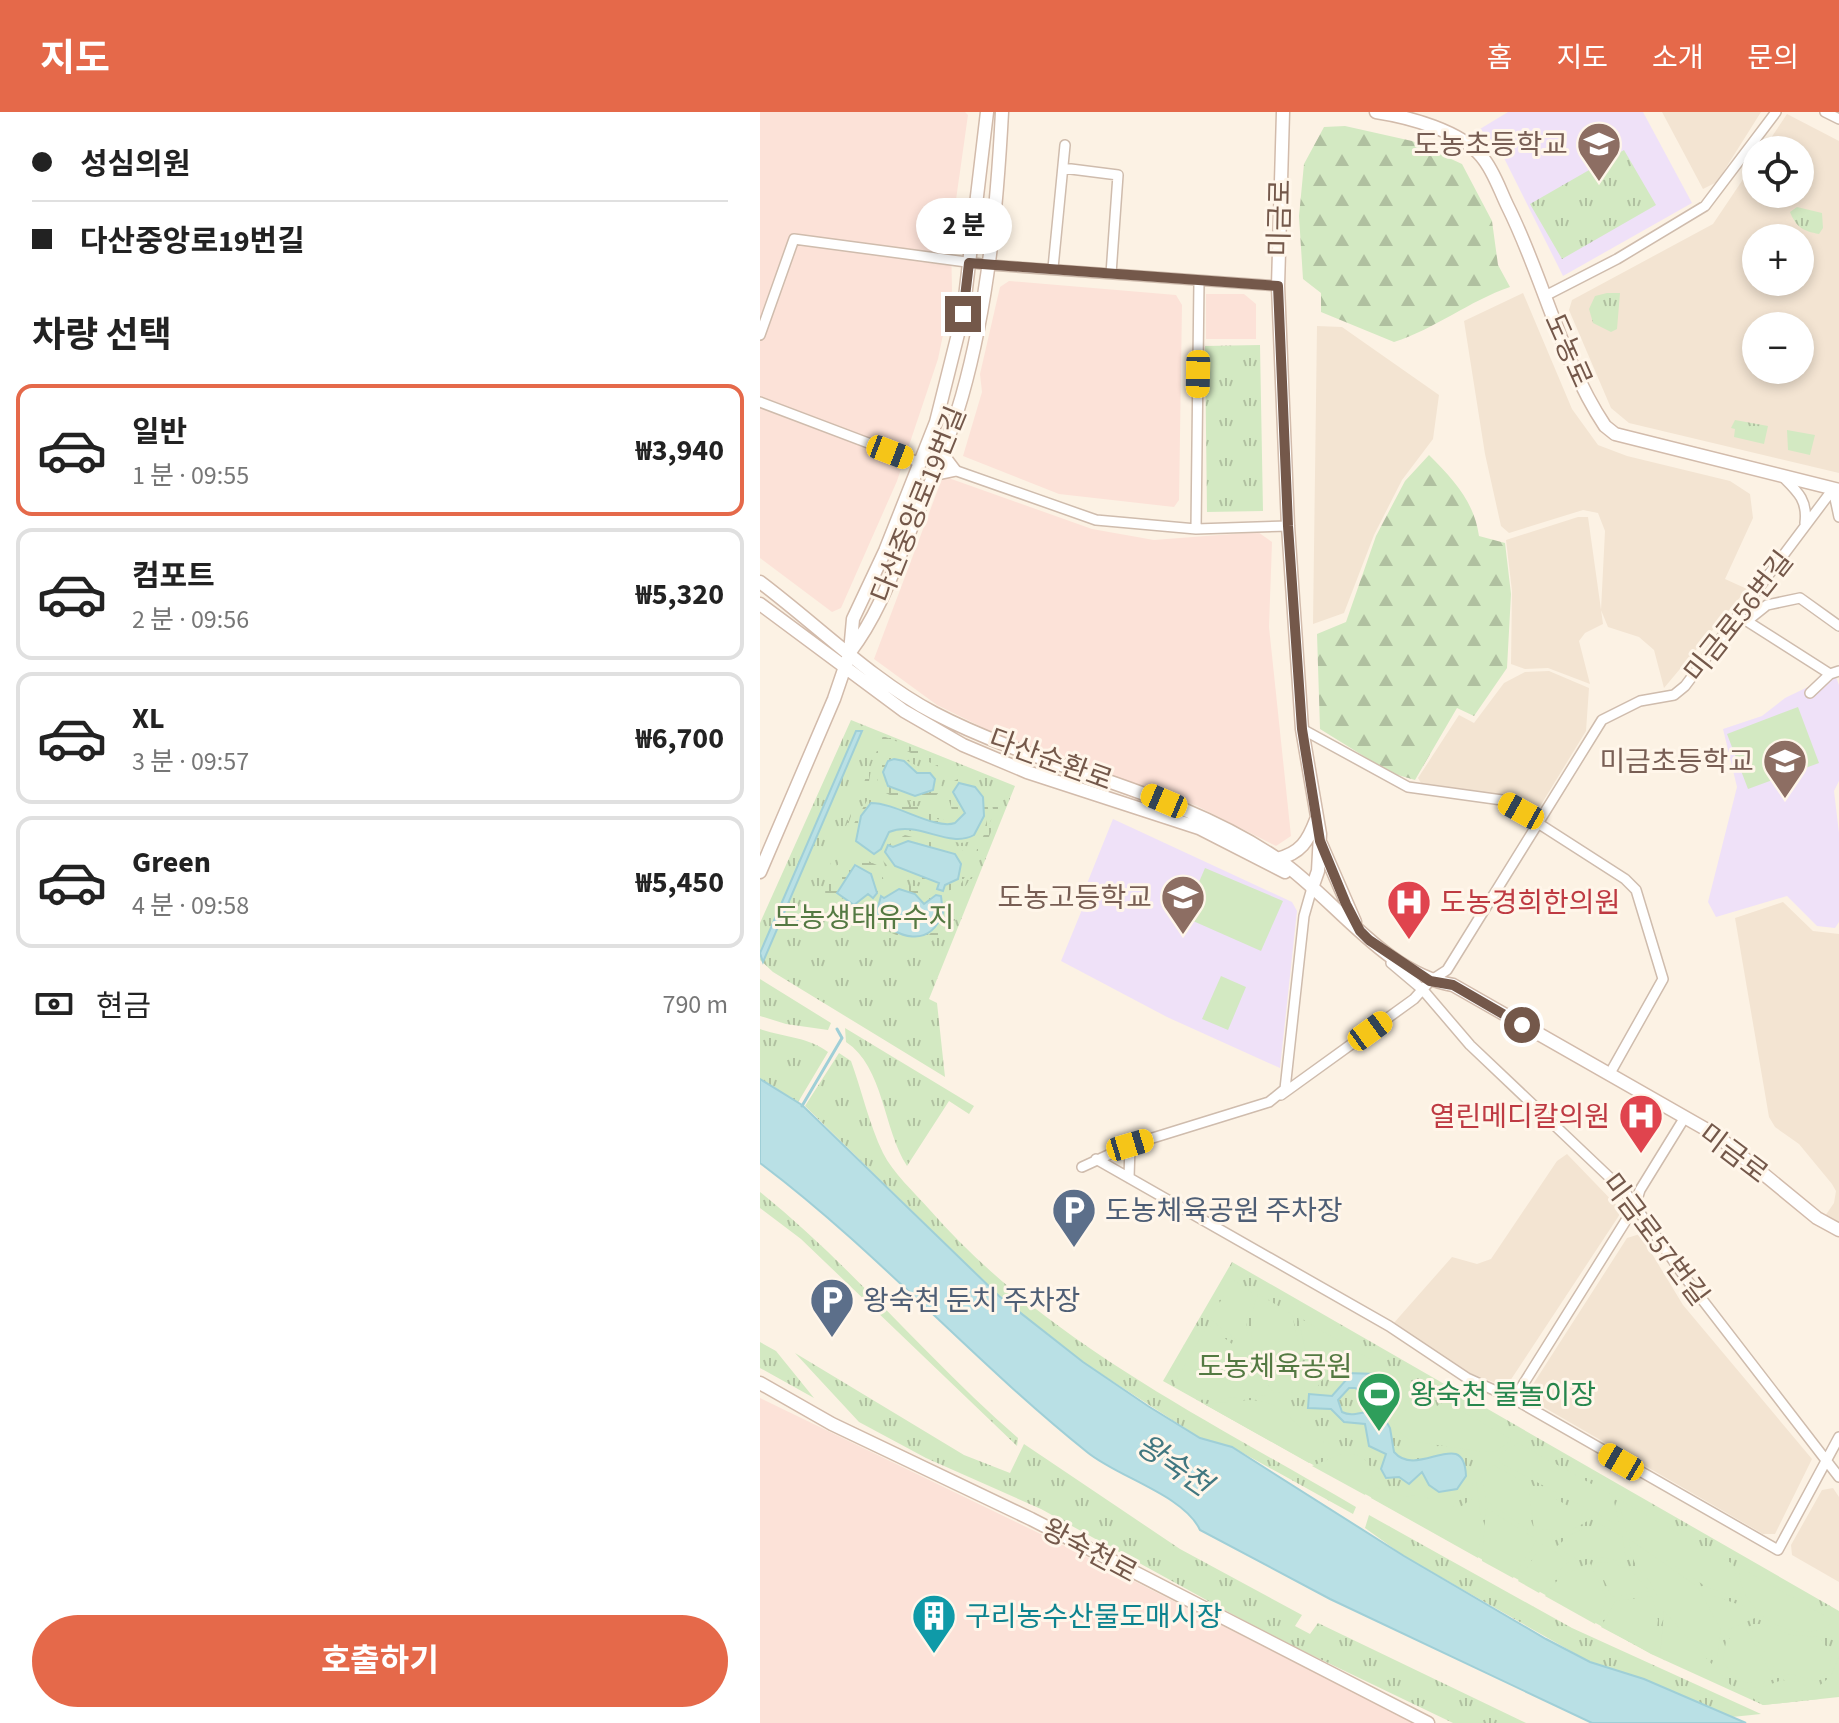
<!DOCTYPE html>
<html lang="ko">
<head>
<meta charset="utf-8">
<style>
	:root { --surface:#fff; --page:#f6f6f6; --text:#222; --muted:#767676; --line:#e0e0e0; --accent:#e5694a }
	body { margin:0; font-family:"Source Sans 3","Noto Sans KR",sans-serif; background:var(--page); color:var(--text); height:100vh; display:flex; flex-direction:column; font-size:30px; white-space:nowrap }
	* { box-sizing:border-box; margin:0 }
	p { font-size:26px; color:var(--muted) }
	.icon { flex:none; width:44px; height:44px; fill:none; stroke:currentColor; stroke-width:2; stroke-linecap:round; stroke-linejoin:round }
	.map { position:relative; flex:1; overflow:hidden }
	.drawer { display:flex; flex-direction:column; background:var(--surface); width:760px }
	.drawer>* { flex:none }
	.hud { display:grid; align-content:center; height:176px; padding:0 32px; background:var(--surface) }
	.tools { position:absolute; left:982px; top:24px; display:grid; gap:16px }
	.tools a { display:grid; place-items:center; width:72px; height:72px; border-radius:50%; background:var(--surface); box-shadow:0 4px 12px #0003; font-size:40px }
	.end { position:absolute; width:36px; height:36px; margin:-18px; border:10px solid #74584a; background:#fff; box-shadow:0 0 0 4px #fff }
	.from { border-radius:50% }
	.bubble { position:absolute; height:56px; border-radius:28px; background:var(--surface); box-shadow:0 4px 12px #0003; font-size:26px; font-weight:700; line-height:56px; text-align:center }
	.car { position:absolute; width:24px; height:48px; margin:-24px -12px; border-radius:10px; box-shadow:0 0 6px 2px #0007; background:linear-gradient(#f5c518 24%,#345 0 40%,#f5c518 0 76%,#345 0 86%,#f5c518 0) }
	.hud b { display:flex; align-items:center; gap:28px; height:76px; font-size:30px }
	.hud b+b { border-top:2px solid var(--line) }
	.hud i { width:20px; height:20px; background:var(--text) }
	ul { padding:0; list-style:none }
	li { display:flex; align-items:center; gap:24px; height:132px; margin:0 16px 12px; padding:0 16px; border:4px solid var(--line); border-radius:16px }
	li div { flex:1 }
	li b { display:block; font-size:30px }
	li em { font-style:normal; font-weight:700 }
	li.current { border-color:var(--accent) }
	li>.icon { width:72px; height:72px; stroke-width:1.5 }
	h2 { padding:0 32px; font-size:36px; line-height:96px }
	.pay { display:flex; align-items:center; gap:20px; height:88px; padding:0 32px; font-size:30px }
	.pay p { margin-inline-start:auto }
	.action { display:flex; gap:16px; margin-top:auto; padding:16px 32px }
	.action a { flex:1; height:92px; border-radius:48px; background:var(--accent); color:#fff; font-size:32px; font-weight:700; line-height:92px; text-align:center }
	header { display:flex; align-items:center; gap:48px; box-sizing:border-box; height:112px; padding:0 40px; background:var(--accent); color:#fff }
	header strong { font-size:38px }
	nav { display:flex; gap:44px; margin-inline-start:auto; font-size:28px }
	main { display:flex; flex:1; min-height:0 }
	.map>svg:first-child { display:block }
	.residential { fill:#f3e4d2; fill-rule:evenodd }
	.commercial { fill:#fce2d8 }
	.education { fill:#efe1f8 }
	.grass { fill:url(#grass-tufts) }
	.forest { fill:url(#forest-firs) }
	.wetland { fill:url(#wetland-marsh); fill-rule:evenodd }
	.garden { fill:#d3e9c2 }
	.water { fill:#b9e0e5; stroke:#9fcfd7; stroke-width:2 }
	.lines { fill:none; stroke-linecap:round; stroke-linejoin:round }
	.stream { stroke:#9fcfd7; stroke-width:3 }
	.street-casing { stroke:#cfbcad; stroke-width:12 }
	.secondary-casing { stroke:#d2bbab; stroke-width:15 }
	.street { stroke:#fff; stroke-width:9 }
	.secondary { stroke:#fff; stroke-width:12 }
	.route { stroke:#74584a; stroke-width:10 }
	.labels { text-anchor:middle; stroke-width:6; stroke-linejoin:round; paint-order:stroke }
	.education-label { font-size:28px; fill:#785e54; stroke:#fff6ea; text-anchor:end }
	.street-label { font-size:28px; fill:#74584a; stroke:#fff6ea }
	.health-label { font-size:28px; fill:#be3a42; stroke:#fff6ea; text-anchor:start }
	.park-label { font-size:28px; fill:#547942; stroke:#fff6ea }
	.service-label { font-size:28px; fill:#4e5e75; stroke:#fff6ea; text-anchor:start }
	.leisure-label { font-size:28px; fill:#27864d; stroke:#fff6ea; text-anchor:start }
	.culture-label { font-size:28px; fill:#0d838f; stroke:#fff6ea; text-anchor:start }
	.water-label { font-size:30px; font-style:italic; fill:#417780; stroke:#fff6ea }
</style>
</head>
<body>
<header>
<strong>지도</strong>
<nav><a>홈</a><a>지도</a><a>소개</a><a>문의</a></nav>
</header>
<main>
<section class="drawer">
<div class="hud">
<b><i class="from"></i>성심의원</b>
<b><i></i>다산중앙로19번길</b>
</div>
<h2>차량 선택</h2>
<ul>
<li class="current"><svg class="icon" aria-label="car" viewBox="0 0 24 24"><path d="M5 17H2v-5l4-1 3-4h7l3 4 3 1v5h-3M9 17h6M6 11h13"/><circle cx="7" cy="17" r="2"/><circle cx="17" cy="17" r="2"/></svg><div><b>일반</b><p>1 분 · 09:55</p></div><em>₩3,940</em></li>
<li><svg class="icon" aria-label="car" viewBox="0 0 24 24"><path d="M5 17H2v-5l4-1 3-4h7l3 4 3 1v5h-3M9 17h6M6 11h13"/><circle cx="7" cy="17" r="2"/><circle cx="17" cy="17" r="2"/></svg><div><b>컴포트</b><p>2 분 · 09:56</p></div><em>₩5,320</em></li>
<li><svg class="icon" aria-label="car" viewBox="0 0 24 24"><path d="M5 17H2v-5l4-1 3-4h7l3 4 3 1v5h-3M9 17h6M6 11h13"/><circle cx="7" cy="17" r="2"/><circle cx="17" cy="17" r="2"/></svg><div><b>XL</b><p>3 분 · 09:57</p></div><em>₩6,700</em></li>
<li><svg class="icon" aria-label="car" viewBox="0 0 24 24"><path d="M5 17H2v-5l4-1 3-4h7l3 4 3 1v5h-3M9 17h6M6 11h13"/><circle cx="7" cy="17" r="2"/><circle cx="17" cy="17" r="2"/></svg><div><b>Green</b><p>4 분 · 09:58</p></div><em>₩5,450</em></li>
</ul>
<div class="pay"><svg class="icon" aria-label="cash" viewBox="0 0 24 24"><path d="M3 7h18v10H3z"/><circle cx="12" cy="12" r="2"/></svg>현금<p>790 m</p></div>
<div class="action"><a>호출하기</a></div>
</section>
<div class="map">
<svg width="1079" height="1611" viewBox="0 0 1079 1611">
	<defs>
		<pattern id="grass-tufts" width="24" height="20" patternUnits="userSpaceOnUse" patternTransform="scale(2)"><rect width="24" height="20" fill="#d3e9c2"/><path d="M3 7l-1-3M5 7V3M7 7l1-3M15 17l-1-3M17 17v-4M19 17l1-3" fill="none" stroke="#b0c0a0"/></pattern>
		<pattern id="forest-firs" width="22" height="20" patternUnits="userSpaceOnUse" patternTransform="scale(2)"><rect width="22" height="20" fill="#d3e9c2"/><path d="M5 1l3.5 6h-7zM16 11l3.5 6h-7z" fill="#b0c0a0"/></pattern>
		<pattern id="wetland-marsh" width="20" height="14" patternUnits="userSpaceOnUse" patternTransform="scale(2)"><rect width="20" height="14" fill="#d3e9c2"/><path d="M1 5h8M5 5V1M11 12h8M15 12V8" fill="none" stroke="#b0c0a0"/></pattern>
	</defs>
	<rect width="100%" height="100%" fill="#fcf2e4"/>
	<path class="residential" d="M902,0H1001L957,70L943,77Z
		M1027,2L1079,29V361L869,311L851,296L809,198L812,188L953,112L996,48V82H1040V38H1003ZM996,126H1040V170H996ZM996,214H1040V258H996Z
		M763,181L812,297L838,333L867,344L970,369L990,382L993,406L965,467L987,477L904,576L894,538L879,525L848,515L841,498L845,419L838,401L823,398L749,421L741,414L725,342L704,209Z
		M557,214L582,215L679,283L673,327L642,368L614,423L584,501L553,512Z
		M818,405H828L843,512L825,521L819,529L830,572L788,556L765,557L751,552L752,479L746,428Z
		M789,559L829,576L826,619L776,701H765L730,681L661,671L658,666L699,603L714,611L744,571L765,560Z
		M1023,790L1053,819L1079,822V1112L1065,1104L1074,1091L1076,1079L1072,1072L1039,1032L1015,1015L1009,1005L975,806Z
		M807,1042L862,1099L746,1275L707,1260L633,1212L692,1145L717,1152L731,1147L797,1049Z
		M880,1122L923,1193L1052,1347L1015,1422H1003L773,1289L770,1277L867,1126Z
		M1073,1376L1079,1385V1470L1032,1443L1031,1433L1062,1378Z"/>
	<path class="commercial" d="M0,0H205L208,3L191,123L192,179L178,247L137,369L81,496L72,500L0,446Z
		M249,169L416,183L422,193L419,388L414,395L299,382L203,344L222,280L220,262L240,175Z
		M446,182H484L496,192V227H446Z
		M183,364L332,417L394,428L498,420L512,430L509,515L531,724L516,734L437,694L242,625L177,593L114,547Z
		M0,1286L293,1428L654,1611H0Z"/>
	<path class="education" d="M748,0H883L932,91L803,164L738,34L720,17Z
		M1073,557L1079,573V669L1074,679L1079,721V810L1075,816L1057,814L1027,784L956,805L948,790L977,675L963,617L1002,604L1025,586L1052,573L1062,561Z
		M353,707L532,790L537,799L520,956L407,905L301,849L330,778L326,774Z"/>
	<path class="grass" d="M864,38L896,93L802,147L770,92Z
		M1037,95L1062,101L1063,116L1059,122C1043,119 1036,115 1030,100Z
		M847,181H860L857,217L851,220L833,211L829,197L835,184Z
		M500,233L503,399L447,400L445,234Z
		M975,308L1008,314L1004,332L974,325L975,317L971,316Z
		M1027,318L1055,323L1050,343L1028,338Z
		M91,608L255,674L169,887L177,891L185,965L13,860L0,848V811Z
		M0,867L71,911L68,918L26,912L0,904Z
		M85,916L214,994L209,1002L189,989L147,1054C123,1017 124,955 86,930Z
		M0,917C23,925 49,925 68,940L37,992L0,967Z
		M79,941L91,949C102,979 109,1012 123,1041C133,1061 154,1080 169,1097C284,1229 447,1307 596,1395L593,1402L472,1335L440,1326L323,1250L239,1184L45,994Z
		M0,1080C93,1155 168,1248 258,1326L257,1334L41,1127L0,1096Z
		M472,1150L1079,1499V1585L1003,1593L891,1542L403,1269Z
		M0,1230L16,1239L54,1286L0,1256Z
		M35,1241L204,1343L250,1361L264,1332L420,1437L542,1503L535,1514L550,1522L558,1511L766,1611H693L512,1524L281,1397L166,1346L99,1310Z
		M609,1403L812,1516L1001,1602L972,1605L884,1567L830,1550L644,1444L605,1416Z"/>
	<path class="forest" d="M585,14L652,29L702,52L732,109L738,153L750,175C709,189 675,217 634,230L561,200V181L543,167L539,104L544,52L564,15Z
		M669,343C693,367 714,389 719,424L745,431L751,482L747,556L714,604L697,596L655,668L631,661L560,617L557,522L586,510L616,424L645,369Z"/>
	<path class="wetland" d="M123,624L190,651L191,655L185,658L143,637L121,638L112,652L108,675L93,698L80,736L70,753Z
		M131,640L159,655L177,659L182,670C180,700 134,689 118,676L117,654ZM144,649L173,677L155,684L128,674L123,665L124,655Z
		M200,666C232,673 236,706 216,729L200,731L146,718L137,719L122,730C139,698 177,730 202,727C207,727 215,721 219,718L223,685L215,675L201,670L194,684L205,701L195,711C174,718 137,691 111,691L103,699L95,723L102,735L121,737L119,743L112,744L93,732L92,715L108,687C114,685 163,695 167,698C174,704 172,707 183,708L192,698L188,685L192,670Z
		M227,669L232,685L242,693L185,832L197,789L211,765L217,737L234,702Z
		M145,723L203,739L207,761L198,777L183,779L185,773L198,767L201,752L195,742L148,729L133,736L128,733Z
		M89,740L119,754L124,769L117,781L111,761L98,753L78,784L93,793L108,782L113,786L86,802L72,795L65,780L81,745Z
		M125,740L135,754L180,771L177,777L135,761L123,749Z
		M139,770L156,776L165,784L176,783L164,792L154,782L139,777L123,786L121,784Z
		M181,784L190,794C191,811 183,822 169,831L141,825L113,813L108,801L117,789L169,823L180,810Z"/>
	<path class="garden" d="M1038,595L1059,651L988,677L967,622Z
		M445,756L523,789L501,839L424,805Z
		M461,864L486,875L468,918L442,907Z
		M473,1168L493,1181L486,1209L488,1223L478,1229L450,1207Z
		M498,1182L532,1202L542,1250L538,1281L513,1280C492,1253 485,1213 498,1182Z
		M538,1205L637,1263C610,1258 568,1246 556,1279L544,1278L546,1241Z
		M448,1213L486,1243L506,1283L439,1288L417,1276L416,1268Z
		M489,1288C530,1289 531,1320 569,1332V1341L549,1351L444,1292Z
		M685,1289L752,1328L736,1339L723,1340L651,1329L635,1317L634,1309L649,1295L669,1299Z
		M758,1331L853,1384L859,1414L739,1350L740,1341Z
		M596,1342C616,1352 614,1365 605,1383L552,1354L579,1343Z
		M734,1353L761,1368L769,1394V1418L726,1389L721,1362Z
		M716,1365L721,1409L718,1446L611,1386L615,1375L646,1385L660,1382L673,1389L691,1392L696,1398L713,1386L709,1380Z
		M768,1371L831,1407L793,1429L790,1417L774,1418Z
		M858,1387L973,1452L982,1488L945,1474L867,1422Z
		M726,1396L777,1428L753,1466L722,1449Z
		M838,1411L862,1424L867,1452L844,1445L818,1448L796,1435L810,1423Z
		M869,1427L938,1475L961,1518L957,1545L897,1485C888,1457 872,1464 869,1427Z
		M783,1431L809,1450L788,1467L779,1481L758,1469Z
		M850,1450L872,1459L889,1479L852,1485L836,1451Z
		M830,1451L847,1487L835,1512L785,1484L801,1464Z
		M979,1455L1074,1509V1510C1035,1538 978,1500 979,1455Z
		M892,1484L898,1508L894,1543L841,1515L855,1489Z
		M954,1484L986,1495L995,1506L967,1518L952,1488Z
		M904,1499L977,1580L900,1545Z
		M992,1512H1004L1031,1523L1059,1525L1072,1542L1069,1558L1056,1569L1032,1562L1019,1564L992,1519Z
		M984,1514L1013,1564L1002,1572L977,1569L963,1550L966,1529Z
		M1079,1544V1584L1063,1586L1059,1574L1071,1564Z
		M1022,1568L1041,1570L1059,1587L1003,1593L979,1577L1003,1575Z"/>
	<path class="water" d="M96,619H102L3,850L0,841Z
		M134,647L144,649L157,661H170L175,667L173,678L155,684L128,674L123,660L128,649Z
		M199,671L215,675L223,685L224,704L214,723C189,737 158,708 129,720L121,737L114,742L96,729L101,704L111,691C137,691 174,718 195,711L205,701L193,680Z
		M148,729L195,742L201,752L198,767L185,773L183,779L177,777L179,771L135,754L125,740L128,733L133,735Z
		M95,753L111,762L117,781L113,786L108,782L94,793L77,781Z
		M139,777L155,782L164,792L176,783L181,784L183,801C169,837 137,827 116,803L121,784L124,786Z
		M0,967L42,993L239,1184L323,1250L388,1294L440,1326L472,1335L644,1444L786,1527L830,1550L884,1567L986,1611H832L570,1487L440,1418C424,1383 357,1365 327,1340C213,1249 116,1138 0,1051Z
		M586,1261L618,1262V1289L595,1276H589L578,1288L582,1300C595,1307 607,1295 622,1302L630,1316L634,1340C658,1368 704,1313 706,1364L697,1377L679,1380L669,1373L662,1360L649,1372L639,1365L626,1366L621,1357L626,1342L609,1334L605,1312L584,1310L571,1297L548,1296L549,1282L572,1284L587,1267Z"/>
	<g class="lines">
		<path class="stream" d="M35,814L37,809
			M42,994L82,926L77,917"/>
		<g class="street-casing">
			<path id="street" d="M1065,0L1079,7
				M303,56L358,63L351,162
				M293,156L305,33
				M785,184L857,147L945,94L1016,0
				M0,223L34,127L229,153L518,174
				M0,290L161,351
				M194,358L336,408L436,417L528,414
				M1022,364C1037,379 1048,388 1045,411
				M1073,377L1079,405
				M436,417L439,169
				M982,506L1070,562
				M987,509L1007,493L1040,486L1079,514
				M1050,581L1070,562L1079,559
				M542,617L648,675L742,688L865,767L876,778L903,867L849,963
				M631,851L663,878L710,933L866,1081L924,1164L1079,1365
				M521,983L654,887L670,869L687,858L842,608L880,589L914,583L925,574L1073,377
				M925,1005L880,1078L875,1094L754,1287L1018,1438L1079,1325
				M336,1047L629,1214L707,1266L754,1287
				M322,1055L370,1033L509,990L525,977L544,804L552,776
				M369,1066L370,1033"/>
		</g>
		<g class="secondary-casing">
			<path id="secondary" d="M523,0L518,174L528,414L542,617L560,722L558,759L552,776
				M616,0C649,5 701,19 722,45C734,59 740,79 748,95C783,165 801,248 845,314L855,322L1079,378
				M175,362L194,358L182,342
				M0,470C56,512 113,569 174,601C285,659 414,676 519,748C573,785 625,862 693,873L956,1023L1057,1106L1079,1118
				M0,492L144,599L203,633L267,660L439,716L525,760
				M90,540C116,506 131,466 147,426C167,379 188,333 202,284C228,192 237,95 242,0
				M561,732L595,810
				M517,747C541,741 548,729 556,708
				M0,760L74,587L90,540L93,507L125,439L176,310L203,202L227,0
				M0,1271L72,1312L271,1407L668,1611"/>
		</g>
		<use href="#street" class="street"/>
		<use href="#secondary" class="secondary"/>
	</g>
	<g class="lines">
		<path class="route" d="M203,202L209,151L518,174L528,414L542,617L560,729L586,792L600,819L609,828L670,869L693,873L762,913"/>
	</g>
	<defs>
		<g id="school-pin" transform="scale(2.3)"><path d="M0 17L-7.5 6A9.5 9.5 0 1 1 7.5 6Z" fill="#8d6e63" stroke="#fff6ea"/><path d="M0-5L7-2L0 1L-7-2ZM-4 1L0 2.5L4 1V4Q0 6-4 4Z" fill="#fff"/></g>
		<g id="hospital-pin" transform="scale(2.3)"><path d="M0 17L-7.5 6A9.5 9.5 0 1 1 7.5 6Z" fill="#e0444e" stroke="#fff6ea"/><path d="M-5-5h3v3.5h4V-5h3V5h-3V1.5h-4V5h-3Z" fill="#fff"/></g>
		<g id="parking-pin" transform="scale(2.3)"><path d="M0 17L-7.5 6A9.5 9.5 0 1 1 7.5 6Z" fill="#5c6f8a" stroke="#fff6ea"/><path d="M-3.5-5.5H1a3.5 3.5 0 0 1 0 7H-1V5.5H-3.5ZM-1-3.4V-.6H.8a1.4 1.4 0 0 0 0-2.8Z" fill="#fff"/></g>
		<g id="stadium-pin" transform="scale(2.3)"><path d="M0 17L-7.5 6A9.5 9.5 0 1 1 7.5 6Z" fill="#2e9e5b" stroke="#fff6ea"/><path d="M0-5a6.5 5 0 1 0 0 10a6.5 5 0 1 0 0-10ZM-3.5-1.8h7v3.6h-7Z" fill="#fff"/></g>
		<g id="building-pin" transform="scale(2.3)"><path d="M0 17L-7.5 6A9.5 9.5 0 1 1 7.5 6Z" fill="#0f9aa8" stroke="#fff6ea"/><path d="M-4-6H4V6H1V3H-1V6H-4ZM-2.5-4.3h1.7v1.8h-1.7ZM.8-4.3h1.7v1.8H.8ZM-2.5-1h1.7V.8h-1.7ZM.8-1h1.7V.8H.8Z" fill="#fff"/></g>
	</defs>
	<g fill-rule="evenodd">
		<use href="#school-pin" x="839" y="32"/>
		<use href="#school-pin" x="1025" y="649"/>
		<use href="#school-pin" x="423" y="785"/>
		<use href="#hospital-pin" x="649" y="790"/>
		<use href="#hospital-pin" x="881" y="1004"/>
		<use href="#parking-pin" x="314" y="1098"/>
		<use href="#parking-pin" x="72" y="1188"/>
		<use href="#stadium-pin" x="619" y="1282"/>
		<use href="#building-pin" x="174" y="1504"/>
	</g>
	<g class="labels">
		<g class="education-label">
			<text x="808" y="42">도농초등학교</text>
			<text x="994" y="659">미금초등학교</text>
			<text x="392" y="795">도농고등학교</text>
		</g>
		<g class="street-label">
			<text transform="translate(519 106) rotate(-89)" y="10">미금로</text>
			<text transform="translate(809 238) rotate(66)" y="10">도농로</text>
			<text transform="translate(158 392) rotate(-68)" y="10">다산중앙로19번길</text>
			<text transform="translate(978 504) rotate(-52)" y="10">미금로56번길</text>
			<text transform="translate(291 647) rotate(20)" y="10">다산순환로</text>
			<text transform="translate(974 1041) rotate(37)" y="10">미금로</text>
			<text transform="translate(896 1127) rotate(53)" y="10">미금로57번길</text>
			<text transform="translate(330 1438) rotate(28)" y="10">왕숙천로</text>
		</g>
		<g class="health-label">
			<text x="680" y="800">도농경희한의원</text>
			<text x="850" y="1014" text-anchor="end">열린메디칼의원</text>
		</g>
		<g class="park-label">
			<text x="104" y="815">도농생태유수지</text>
			<text x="515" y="1264">도농체육공원</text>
		</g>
		<g class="service-label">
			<text x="345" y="1108">도농체육공원 주차장</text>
			<text x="103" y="1198">왕숙천 둔치 주차장</text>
		</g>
		<g class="leisure-label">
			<text x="650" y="1292">왕숙천 물놀이장</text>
		</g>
		<g class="culture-label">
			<text x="205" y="1514">구리농수산물도매시장</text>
		</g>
		<g class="water-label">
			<text transform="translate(414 1353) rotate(35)" y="10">왕숙천</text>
		</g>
	</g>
</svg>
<div class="tools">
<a><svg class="icon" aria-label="locate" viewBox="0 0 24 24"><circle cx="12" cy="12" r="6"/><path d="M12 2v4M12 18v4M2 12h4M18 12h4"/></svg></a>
<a>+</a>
<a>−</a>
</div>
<i class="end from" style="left:762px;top:913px"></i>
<i class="end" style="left:203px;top:202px"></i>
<div class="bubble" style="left:156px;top:86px;width:96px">2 분</div>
<i class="car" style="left:438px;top:262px;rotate:181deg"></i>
<i class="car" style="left:130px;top:340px;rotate:111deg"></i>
<i class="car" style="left:404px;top:689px;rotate:293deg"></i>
<i class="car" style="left:761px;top:699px;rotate:299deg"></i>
<i class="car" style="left:610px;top:919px;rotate:54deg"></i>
<i class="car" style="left:370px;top:1033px;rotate:73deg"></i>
<i class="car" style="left:861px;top:1350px;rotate:300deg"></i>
</div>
</main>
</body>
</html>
